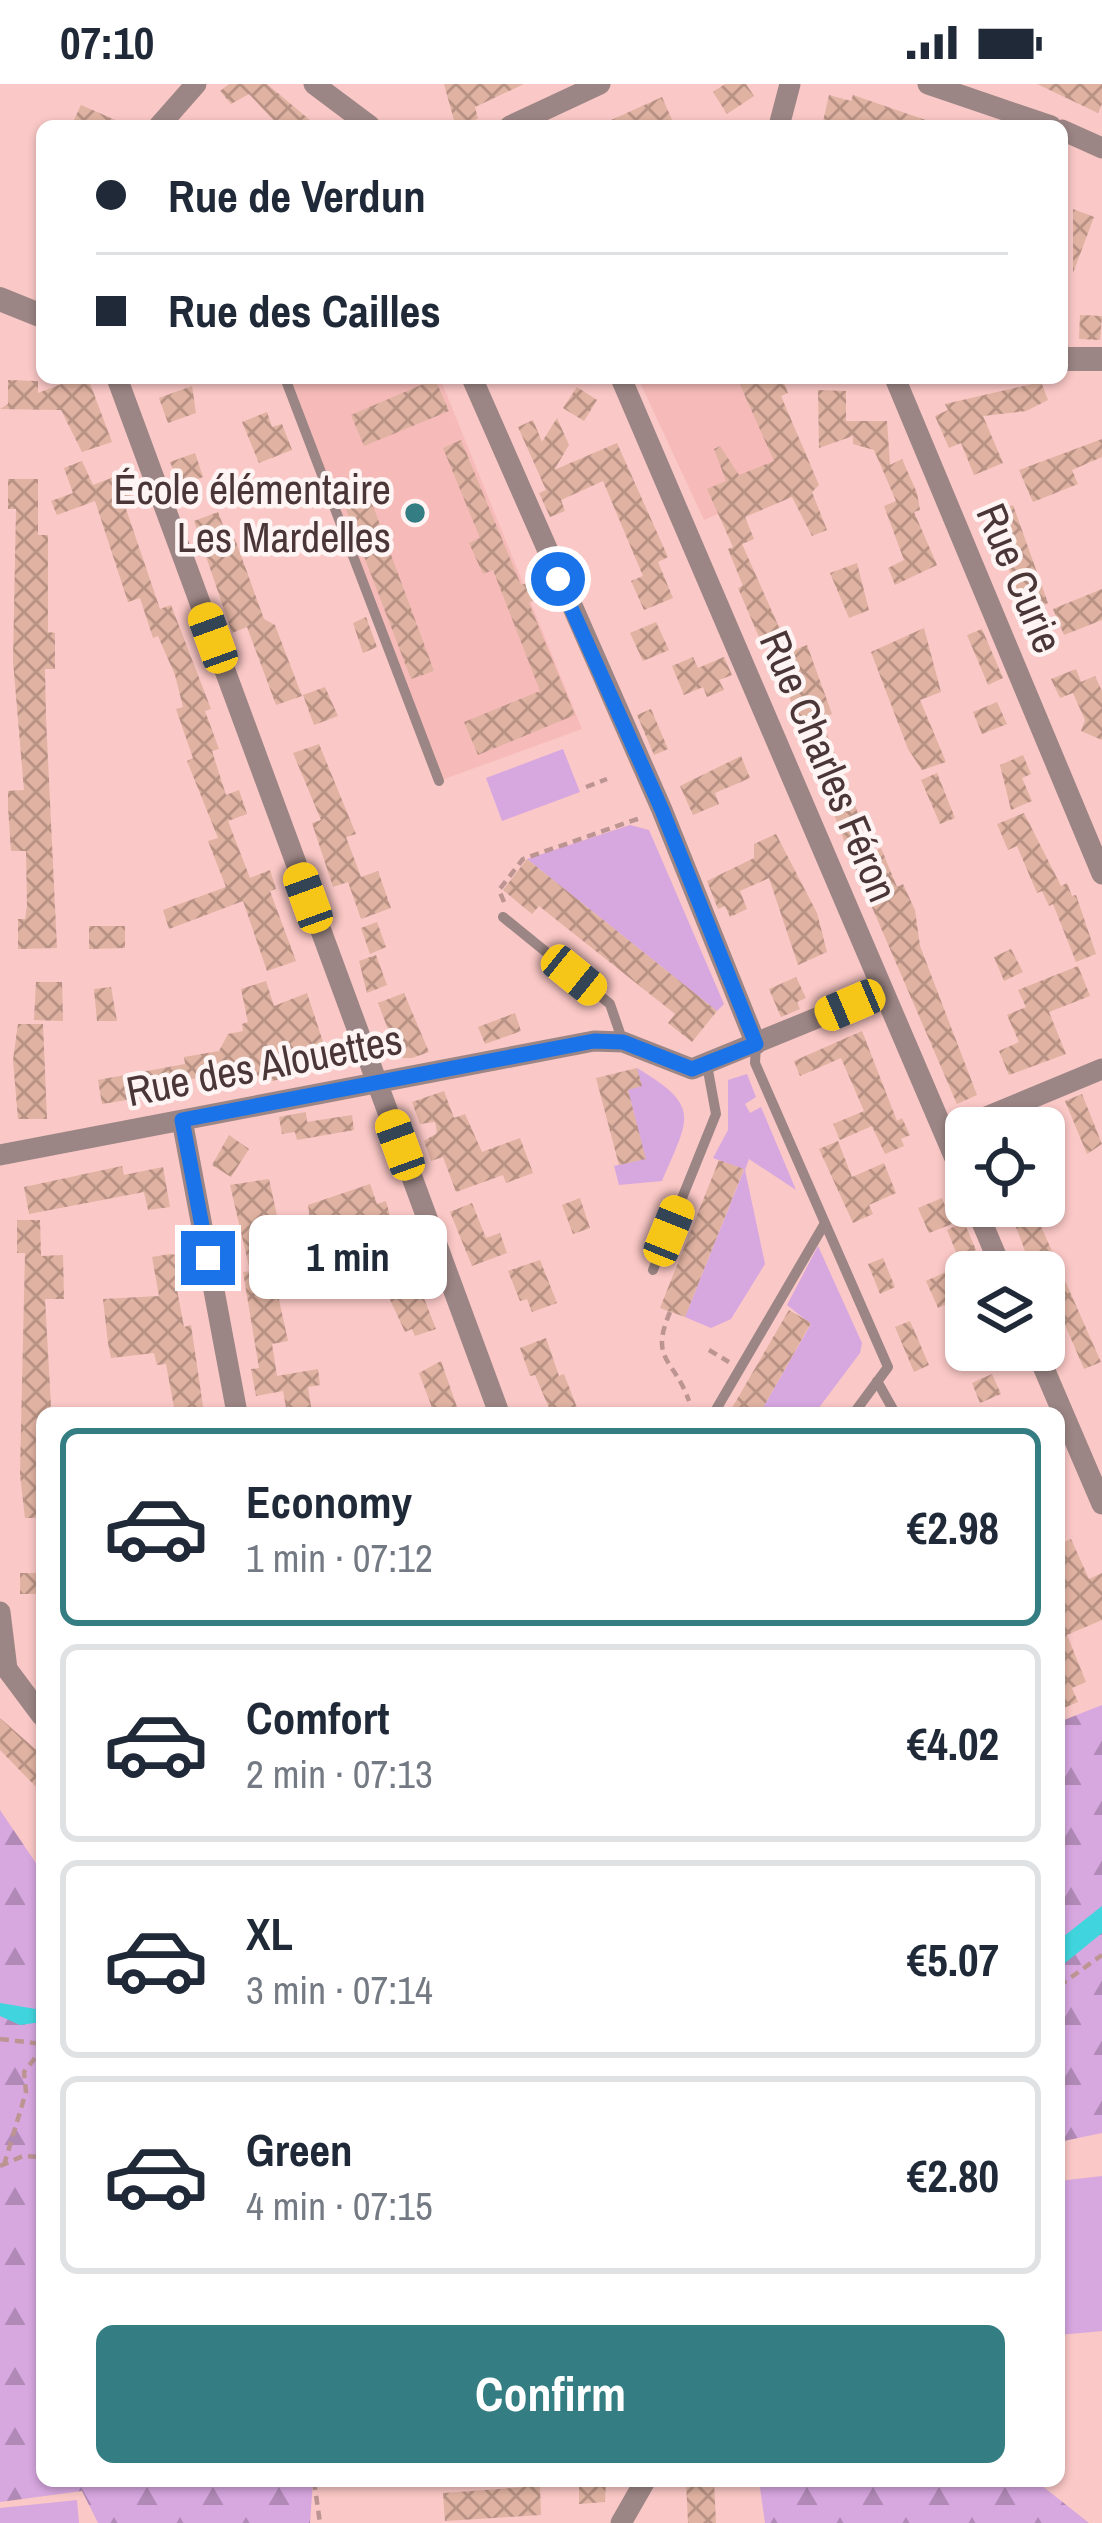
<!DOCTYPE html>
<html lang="en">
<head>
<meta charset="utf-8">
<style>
	:root { --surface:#fff; --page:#f6f6f7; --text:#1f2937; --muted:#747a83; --line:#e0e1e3; --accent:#347d82 }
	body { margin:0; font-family:"Archivo Narrow",sans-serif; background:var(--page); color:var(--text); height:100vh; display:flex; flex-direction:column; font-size:45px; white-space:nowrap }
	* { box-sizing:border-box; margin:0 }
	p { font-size:39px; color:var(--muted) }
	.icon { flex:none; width:66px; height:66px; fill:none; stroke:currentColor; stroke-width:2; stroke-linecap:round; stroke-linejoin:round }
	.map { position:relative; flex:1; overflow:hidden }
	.drawer { position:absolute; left:36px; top:1323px; width:1029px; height:1080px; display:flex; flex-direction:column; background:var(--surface); border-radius:18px; box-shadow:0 3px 9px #0004 }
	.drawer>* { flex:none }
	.guide { position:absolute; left:36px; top:36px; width:1032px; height:264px; border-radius:18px; box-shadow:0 3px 9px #0004; display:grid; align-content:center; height:264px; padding:0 60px; background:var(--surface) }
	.tools { position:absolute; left:945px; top:1023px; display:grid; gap:24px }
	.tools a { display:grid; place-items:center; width:120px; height:120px; border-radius:18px; background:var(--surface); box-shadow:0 3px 9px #0004; font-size:60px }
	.end { position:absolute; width:54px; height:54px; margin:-27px; border:15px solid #1a73e8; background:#fff; box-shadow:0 0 0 6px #fff }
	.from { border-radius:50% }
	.bubble { position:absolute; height:84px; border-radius:18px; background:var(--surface); box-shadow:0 3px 9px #0004; font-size:39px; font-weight:800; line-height:84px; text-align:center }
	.car { position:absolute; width:36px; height:72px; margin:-36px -18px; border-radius:15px; box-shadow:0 0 9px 3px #0007; background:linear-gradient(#f5c518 24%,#345 0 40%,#f5c518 0 76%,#345 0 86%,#f5c518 0) }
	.guide b { display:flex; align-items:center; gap:42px; height:114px; font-size:45px }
	.guide b+b { border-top:3px solid var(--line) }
	.guide i { width:30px; height:30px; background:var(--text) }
	ul { padding:21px 0 0; list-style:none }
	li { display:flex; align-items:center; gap:36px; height:198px; margin:0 24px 18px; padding:0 36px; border:6px solid var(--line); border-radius:18px }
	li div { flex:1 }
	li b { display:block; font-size:45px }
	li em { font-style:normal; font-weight:800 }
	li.current { border-color:var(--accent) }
	li>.icon { width:108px; height:108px; stroke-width:1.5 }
	.primary-button { display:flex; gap:24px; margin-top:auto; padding:24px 60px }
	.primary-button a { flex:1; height:138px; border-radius:18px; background:var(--accent); color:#fff; font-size:48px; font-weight:800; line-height:138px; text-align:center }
	.status { display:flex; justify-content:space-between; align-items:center; height:84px; padding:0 60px; background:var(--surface); direction:ltr }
	.status svg { height:33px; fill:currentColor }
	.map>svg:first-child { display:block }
	.built { fill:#f6bbb9 }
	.grass { fill:#d7a7e0 }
	.forest { fill:url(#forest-firs) }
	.water { fill:#40d5de }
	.building { fill:url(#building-cross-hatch) }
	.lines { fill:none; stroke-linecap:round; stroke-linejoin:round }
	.path { stroke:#bc9593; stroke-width:4.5; stroke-dasharray:9 6; stroke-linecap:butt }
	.service { stroke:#9c8685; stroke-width:10 }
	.minor { stroke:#9c8685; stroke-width:21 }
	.tertiary { stroke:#9c8685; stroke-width:24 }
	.route { stroke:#1a73e8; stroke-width:15 }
	.poi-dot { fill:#347d82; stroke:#fff4f4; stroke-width:4.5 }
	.labels { text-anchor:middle; stroke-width:9; stroke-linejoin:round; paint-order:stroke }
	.poi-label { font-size:42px; fill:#4a3636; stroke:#fff4f4; text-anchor:end }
	.street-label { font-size:42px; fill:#4a3636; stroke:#fff4f4 }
</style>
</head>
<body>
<div class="status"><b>07:10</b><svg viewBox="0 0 49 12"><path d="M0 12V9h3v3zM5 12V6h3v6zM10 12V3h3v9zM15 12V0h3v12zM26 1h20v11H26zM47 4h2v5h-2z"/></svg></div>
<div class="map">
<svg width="1102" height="2439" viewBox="0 0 1102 2439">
	<defs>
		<pattern id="forest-firs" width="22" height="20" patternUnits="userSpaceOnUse" patternTransform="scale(3)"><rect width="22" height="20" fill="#d7a7e0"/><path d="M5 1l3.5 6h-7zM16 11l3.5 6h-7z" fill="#b089b6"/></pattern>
		<pattern id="building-cross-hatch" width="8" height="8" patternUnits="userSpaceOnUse" patternTransform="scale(3)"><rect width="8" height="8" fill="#e0b2a1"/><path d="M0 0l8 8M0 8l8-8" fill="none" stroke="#b89284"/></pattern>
	</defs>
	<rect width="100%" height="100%" fill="#fac8c6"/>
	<path class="built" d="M285,294H440L582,645L439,697Z
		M638,294H764L805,393L704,436Z"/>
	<path class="grass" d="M563,665L580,708L502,737L486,694Z
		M630,741L649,746L724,920L717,927L527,775Z
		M637,984C702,1023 689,1033 662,1097L619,1101L614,1082L645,1074L628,1006Z
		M747,990L756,1013L745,1020L750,1029L761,1023L796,1106L749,1075L745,1086L765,1180L731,1235L711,1244L685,1233L744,1086L713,1074L728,1046V996Z
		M818,1162L862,1259L860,1269L815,1329H760L811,1240L787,1221Z
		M1102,2092V2247L1059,2251V2097Z
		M77,2416L79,2439H0V2424Z"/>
	<path class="forest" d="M1102,1621V2049L1059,2058V1638Z
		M0,1726L42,1788V2397H313L310,2439H98L82,2407L0,2418Z
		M759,2397H1036L1089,2439H765Z"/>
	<path class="water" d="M1102,1822V1849L1059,1884V1856Z
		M0,1919L42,1926V1938L20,1941L0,1932Z"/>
	<path class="building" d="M229,0H267L317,42H279L249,10L231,20L220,7Z
		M444,0H524L475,23L478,35L455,40Z
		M725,0H746L754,12L727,30L713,8Z
		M1037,0H1102V20L1098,29Z
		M829,11L851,17L853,11L943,42H822Z
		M662,13L673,38L598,42Z
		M81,21L129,42H71Z
		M1073,125L1094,133L1073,189Z
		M1080,231L1102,232L1100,256L1079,255Z
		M77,294H88L112,358L82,368L61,326L0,325L8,320V296L38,297V309Z
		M737,294H782L788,309L781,312L819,401L812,408L827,446L812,452L792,413L745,433L754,455L742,460L790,568L807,561L832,630L821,634L873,768L881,764L897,803L903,800L915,826L920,862L977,1011L957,1020L852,777L768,557L762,560L738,504L743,502L728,465L738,461L733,463L707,405L726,397L714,365L720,362L739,391L774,377Z
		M435,295L449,327L364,362L351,331Z
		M1041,298L1048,316L1026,327L983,332L1003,379L974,391L961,359L949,364L935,332L948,326L945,320Z
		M192,302L196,329L168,339L159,314Z
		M577,303L597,316L584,337L563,324Z
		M818,306L846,307V337H887L890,381L902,375L917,409L920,426L914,428L937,481L895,501L888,484L904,476L884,422L896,417L874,366L853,360V352L819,364Z
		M267,328L272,343L282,340L292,366L259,379L242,338Z
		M557,334L569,361L554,386L617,359L668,473L658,478L673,514L644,526L631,497L643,492L603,397L561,416L565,427L550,433L539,409L546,406L518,343L533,336L542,358Z
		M1102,355V373L1072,386L1078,400L1033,418L1019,386Z
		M461,356L521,501L527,499L535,516L529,519L575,631L478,671L464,638L540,607L493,486L483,490L469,459L480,454L443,364Z
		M195,369L203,393L180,402L170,378Z
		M82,377L93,401L122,390L131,413L123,416L160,525L171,521L211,625L205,627L219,665L212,667L226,711L239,706L247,730L228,737L250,794L270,786L276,805L270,807L296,877L267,887L243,817L169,845L163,826L226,803L208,757L218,754L187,677L193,674L176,625L183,623L175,591L158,552L153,554L140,514L128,518L95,417L57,431L51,417L73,409L64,384Z
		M8,395H38V451H48V548L55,549V585H45L46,634L57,864L18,865V835H25L27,822L26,767H11L8,723V707L24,706L13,577L16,425H8Z
		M369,411L434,587L411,595L344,420Z
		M1013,421L1048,519L1026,529L988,432Z
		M218,428L229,457L235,455L264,535L275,541L302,612L276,621L247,543L232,549L194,437Z
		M857,479L869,526L849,534L830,489Z
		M1102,505V536L1064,551L1053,525Z
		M366,533L377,563L363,569L353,539Z
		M656,538L669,566L643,577L630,549Z
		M924,544L941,608L920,616L946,678L922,686L908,665L871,568Z
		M982,545L1003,594L988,601L967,551Z
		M693,573L698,584L724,573L732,591L719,596L724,606L707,613L703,603L684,611L672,582Z
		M1076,585L1081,598L1095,592L1102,607V656L1081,647L1085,636L1073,609L1060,614L1051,595Z
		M325,603L338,632L314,641L303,611Z
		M997,618L1007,640L982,650L973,628Z
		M651,625L668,665L654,671L637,631Z
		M319,660L356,750L346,753L361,793L378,787L391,824L361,835L348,798L333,803L312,739L321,736L293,669Z
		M1023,671L1031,690L1022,694L1032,717L1011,726L1000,681Z
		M741,672L750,694L715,709L719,720L693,731L680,702Z
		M937,689L955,734L940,740L921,696Z
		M1024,729L1061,802L1067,799L1072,812L1076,811L1096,870L1076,878L1053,820L1049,822L1042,807L1037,809L1017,762L1008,766L997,740Z
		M776,750L817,829L827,868L798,881L769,794L740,807L747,825L730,833L725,822L718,825L707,797L754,774V760Z
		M527,775L717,927L692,958L668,939L675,930L539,822L532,830L503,806Z
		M377,838L386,863L370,870L361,844Z
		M89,842H125V864L89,865Z
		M1011,865L1023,888L1004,897L994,873Z
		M376,871L387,901L367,909L359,877Z
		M1078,882L1090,912L1049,928L1066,970L1009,991L999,967L1019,958L1007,931L1026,923L1018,906Z
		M796,893L806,914L797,918L800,925L781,933L769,905Z
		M266,897L274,922L307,909L325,964L334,961L340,981L272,997L271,989L252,993L250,985L215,990L169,1000L170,1009L102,1020L98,996L185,980L184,973L219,967L228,950L243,947L242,940L248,938L241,905Z
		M36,898H62L63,937L34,936Z
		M111,903L117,937H97L94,905Z
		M404,909L429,968L412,974H399L378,919Z
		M515,929L521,947L485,960L478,943Z
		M18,940H43L47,1035H18L13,976Z
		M862,947L897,1037L902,1034L910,1051L901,1055L904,1062L885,1070L872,1042L840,1056L833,1040L864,1027L841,974L800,992L794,977Z
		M637,984L642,1002L628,1006L646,1075L619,1081L596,994Z
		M444,1007L454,1034L465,1030L482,1068L520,1054L533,1089L506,1099L503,1091L456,1108L443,1073L431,1077L424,1057L437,1049L435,1038L420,1040L412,1018Z
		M1082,1010L1102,1060L1087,1070L1065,1017Z
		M306,1028L307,1038L352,1031L354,1046L297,1056L295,1048L282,1050L279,1033Z
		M229,1051L249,1065L231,1093L212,1081Z
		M838,1057L852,1093L884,1079L896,1109L869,1121L873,1130L853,1139L819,1065Z
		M719,1076L744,1085L685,1233L660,1224Z
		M122,1082L124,1091L163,1083L170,1123L148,1126L144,1108L29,1130L24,1103Z
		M269,1095L278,1136L268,1138L276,1183L272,1184L288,1257L272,1260L277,1292L318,1285L320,1301L308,1303L312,1329H287L283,1307L256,1312L251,1285L259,1284L243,1188L250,1187L230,1101Z
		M370,1100L377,1120L386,1117L406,1192L418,1199L436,1245L415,1252L412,1245L405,1248L368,1168L339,1180L342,1188L318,1196L302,1137L310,1136L308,1121Z
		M580,1114L590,1144L573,1150L562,1121Z
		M942,1114L952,1140L929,1149L918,1124Z
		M472,1119L486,1154L500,1149L507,1169L472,1182L450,1128Z
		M1008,1122H1032L1101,1278L1084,1285L1063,1236L1057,1239L1044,1208V1188H1033Z
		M17,1136H40L41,1172L63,1171L64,1215H45L51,1322L42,1329V1434H25L20,1390L25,1169H17Z
		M964,1138L976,1166L958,1173L947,1146Z
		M170,1170L182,1172L185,1193L175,1195L184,1243L191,1241L204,1329H175L166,1280L157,1281L154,1269L111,1274L108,1259L103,1215L159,1212L152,1173Z
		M883,1174L895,1203L880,1210L868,1180Z
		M540,1176L557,1219L532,1228L527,1215L520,1217L508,1187Z
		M950,1186L962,1214L938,1224L926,1197Z
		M789,1226L811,1239L760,1329H729Z
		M910,1237L929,1281L914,1288L895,1243Z
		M546,1254L559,1292L564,1290L579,1329L549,1324L535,1291L530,1292L520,1264Z
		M441,1277L457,1323L434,1329L419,1289Z
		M992,1290L1001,1310L980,1319L972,1299Z
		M1071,1455L1089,1495L1102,1489V1536L1067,1551L1086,1598L1072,1604L1078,1618L1059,1626V1460Z
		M20,1489H42V1510H20Z
		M0,1634L42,1671V1709L0,1666Z
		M579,2397H606L605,2418L579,2420Z
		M686,2397H714L716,2439H688Z
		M540,2402L541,2431L445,2437L443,2409Z"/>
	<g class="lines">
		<path class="path" d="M586,703L607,695
			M504,818L499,806L523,775L643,733
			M670,1228C649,1277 674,1274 689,1317
			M709,1266L729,1278
			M1059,1902L1102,1871
			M0,1955L42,1960
			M4,2081L26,2008L24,1988L42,1965
			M0,2082L23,2072L42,2073
			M314,2397L320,2439"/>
		<path class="service" d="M285,294L439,697
			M503,833L610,920L623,958
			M756,960L755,979L888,1283L854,1329
			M653,1186L716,1030L707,981
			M877,1297L895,1329
			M714,1329L825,1139"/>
		<path class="minor" d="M314,0L370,42
			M928,0L1051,42
			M159,42L196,0
			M510,42L600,0
			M779,42L790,0
			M1062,46L1102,64
			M117,294L499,1329
			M472,294L662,726L756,960
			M621,294L966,1100
			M895,294L1102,790
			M182,1036L237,1329
			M945,1050L1102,985
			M0,1071L594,957L623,958L692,985L883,907
			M975,1122L1003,1188
			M1036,1266L1102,1420
			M0,1528L7,1585L42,1632
			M621,2439L645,2397"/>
		<path class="tertiary" d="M0,215L42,232
			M1062,275H1102"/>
	</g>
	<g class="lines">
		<path class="route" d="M208,1174L182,1036L594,957L623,958L692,985L756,960L662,726L558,495"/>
	</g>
	<circle class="poi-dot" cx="415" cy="429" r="12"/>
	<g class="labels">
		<g class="poi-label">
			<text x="391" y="420">École élémentaire<tspan x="391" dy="48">Les Mardelles</tspan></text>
		</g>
		<g class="street-label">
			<text transform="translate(1020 494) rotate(67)" y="15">Rue Curie</text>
			<text transform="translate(829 682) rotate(67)" y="15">Rue Charles Féron</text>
			<text transform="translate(264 981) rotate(-11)" y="15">Rue des Alouettes</text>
		</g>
	</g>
</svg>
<div class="tools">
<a><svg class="icon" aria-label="locate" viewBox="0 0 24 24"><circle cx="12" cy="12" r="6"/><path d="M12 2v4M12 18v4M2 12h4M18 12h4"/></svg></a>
<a><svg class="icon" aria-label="layers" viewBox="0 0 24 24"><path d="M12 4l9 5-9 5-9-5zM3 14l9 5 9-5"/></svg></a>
</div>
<i class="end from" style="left:558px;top:495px"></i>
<i class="end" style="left:208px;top:1174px"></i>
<div class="bubble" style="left:249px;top:1131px;width:198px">1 min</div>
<i class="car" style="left:213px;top:554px;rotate:340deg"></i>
<i class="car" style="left:308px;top:814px;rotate:340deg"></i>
<i class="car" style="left:574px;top:891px;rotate:129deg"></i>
<i class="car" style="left:850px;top:921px;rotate:247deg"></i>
<i class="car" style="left:400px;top:1061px;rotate:340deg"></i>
<i class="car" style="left:669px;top:1147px;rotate:22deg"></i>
<div class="guide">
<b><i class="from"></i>Rue de Verdun</b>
<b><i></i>Rue des Cailles</b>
</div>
<section class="drawer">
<ul>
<li class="current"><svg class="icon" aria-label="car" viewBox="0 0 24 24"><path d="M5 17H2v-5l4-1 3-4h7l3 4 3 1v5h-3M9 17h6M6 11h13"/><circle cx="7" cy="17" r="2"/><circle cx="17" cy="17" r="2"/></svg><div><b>Economy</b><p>1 min · 07:12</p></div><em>€2.98</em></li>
<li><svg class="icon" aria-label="car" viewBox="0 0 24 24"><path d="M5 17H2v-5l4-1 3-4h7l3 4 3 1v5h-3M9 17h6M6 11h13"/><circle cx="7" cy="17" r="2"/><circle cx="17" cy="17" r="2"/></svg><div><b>Comfort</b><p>2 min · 07:13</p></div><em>€4.02</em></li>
<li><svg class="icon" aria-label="car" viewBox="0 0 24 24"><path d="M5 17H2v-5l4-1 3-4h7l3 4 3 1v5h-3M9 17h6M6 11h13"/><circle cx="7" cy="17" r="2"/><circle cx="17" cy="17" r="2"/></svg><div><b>XL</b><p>3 min · 07:14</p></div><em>€5.07</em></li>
<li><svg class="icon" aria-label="car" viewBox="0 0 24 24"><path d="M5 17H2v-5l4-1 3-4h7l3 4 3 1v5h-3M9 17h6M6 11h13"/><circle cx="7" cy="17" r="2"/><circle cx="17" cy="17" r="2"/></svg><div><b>Green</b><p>4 min · 07:15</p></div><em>€2.80</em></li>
</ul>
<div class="primary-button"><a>Confirm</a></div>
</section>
</div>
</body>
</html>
